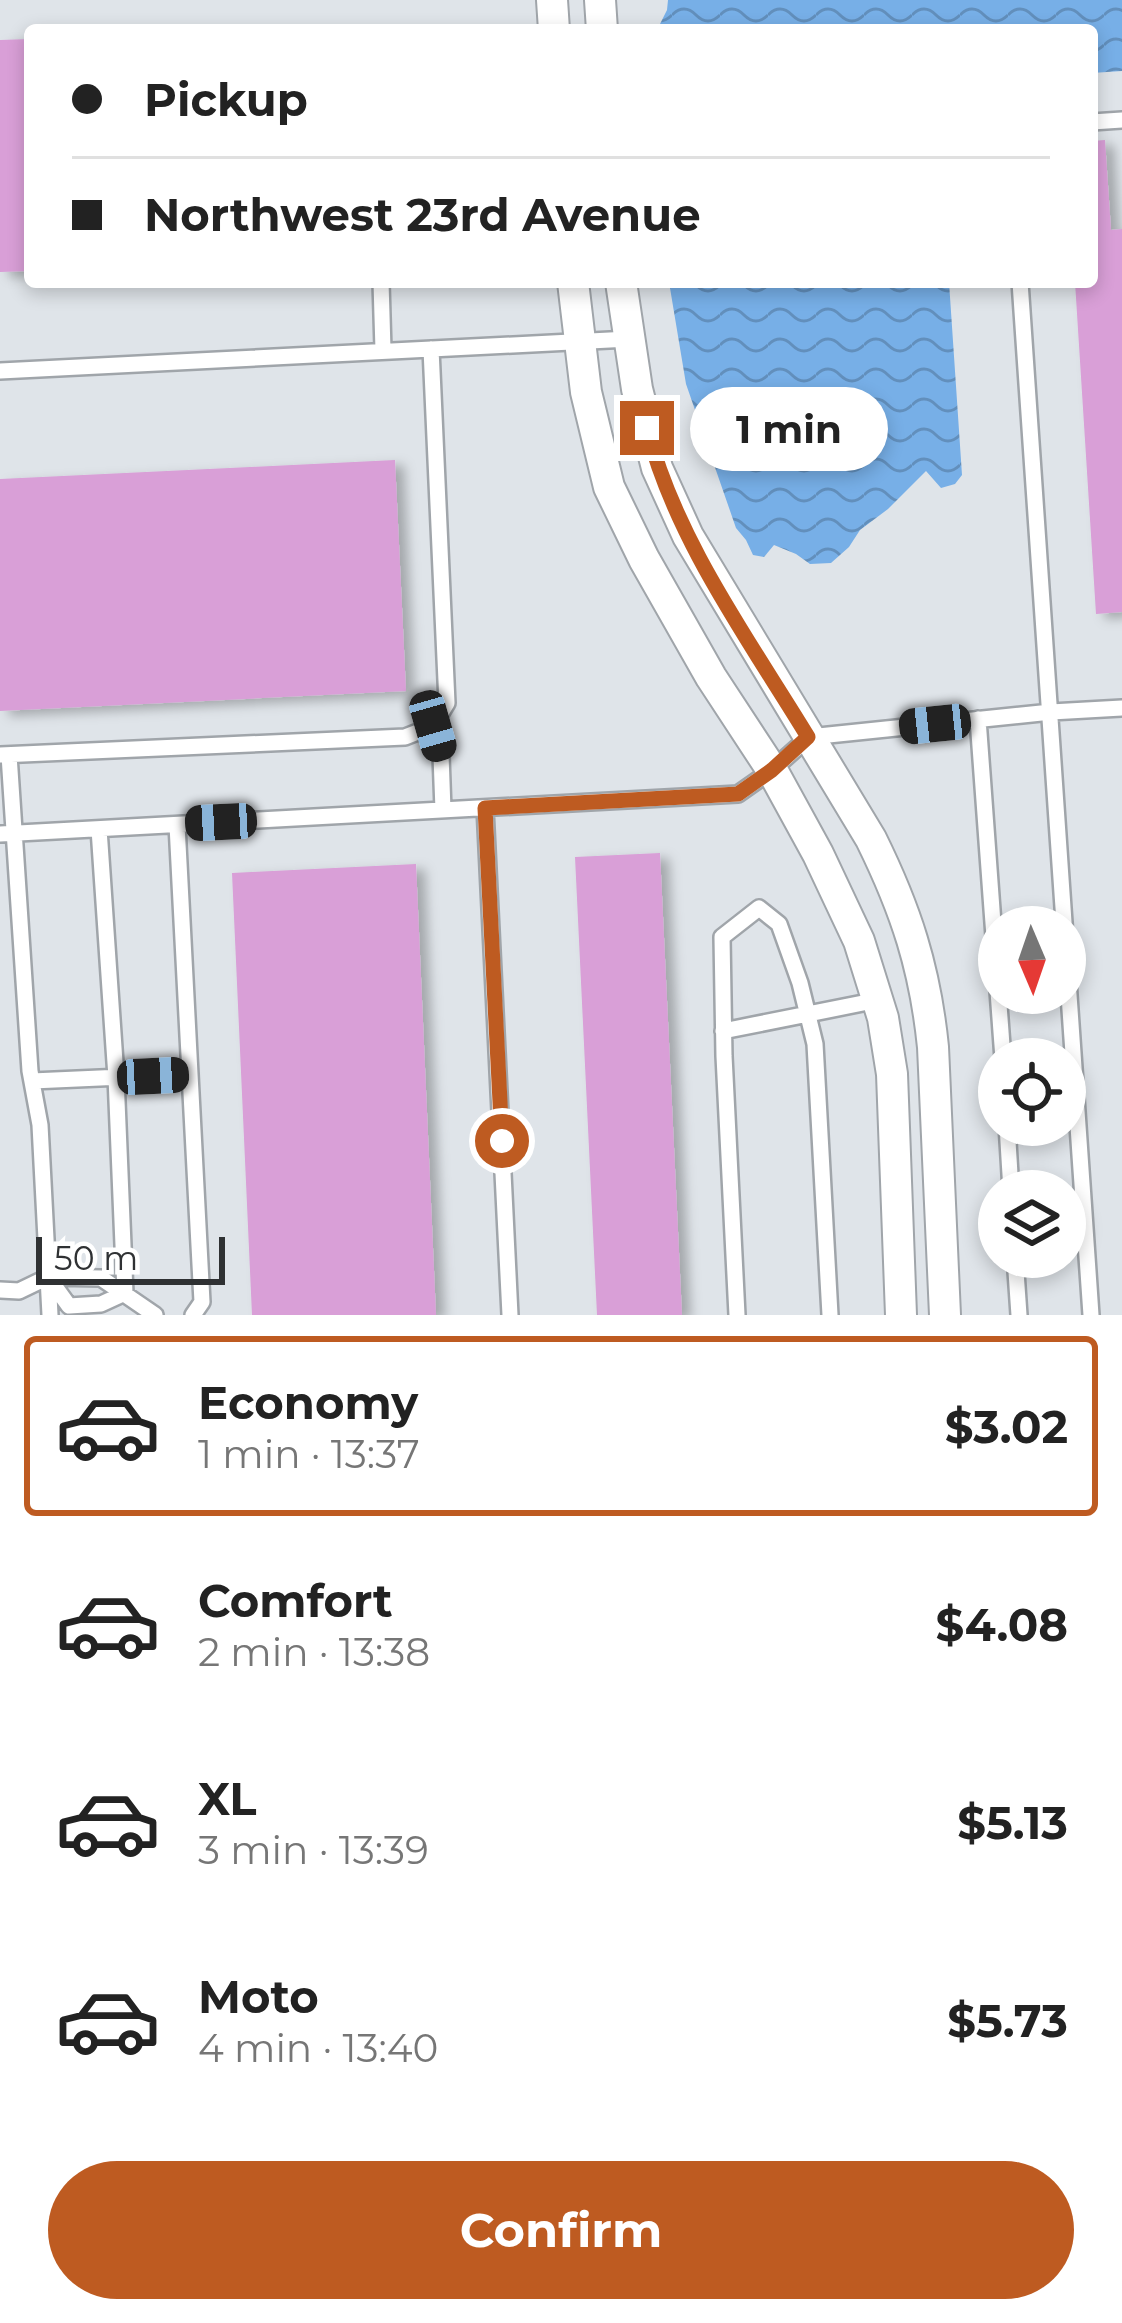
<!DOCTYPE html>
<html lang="en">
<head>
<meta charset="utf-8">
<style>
	:root { --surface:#fff; --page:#f6f6f6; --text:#222; --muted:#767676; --line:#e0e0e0; --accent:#be5b21 }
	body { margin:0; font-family:Montserrat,sans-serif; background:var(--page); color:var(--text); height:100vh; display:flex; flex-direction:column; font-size:45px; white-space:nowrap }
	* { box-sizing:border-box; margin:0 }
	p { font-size:39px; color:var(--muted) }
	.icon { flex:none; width:66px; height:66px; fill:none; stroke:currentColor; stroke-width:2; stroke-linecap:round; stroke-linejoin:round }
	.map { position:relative; height:1315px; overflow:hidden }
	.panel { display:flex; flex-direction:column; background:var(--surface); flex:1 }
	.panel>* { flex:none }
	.guide { position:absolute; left:24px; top:24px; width:1074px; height:264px; border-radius:12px; box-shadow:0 6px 18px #0003; display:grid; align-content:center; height:264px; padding:0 48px; background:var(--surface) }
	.needle { width:78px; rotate:178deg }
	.controls { position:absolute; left:978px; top:906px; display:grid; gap:24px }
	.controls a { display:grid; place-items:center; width:108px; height:108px; border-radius:50%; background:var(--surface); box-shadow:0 6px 18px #0003; font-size:60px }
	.scale { position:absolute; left:36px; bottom:30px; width:189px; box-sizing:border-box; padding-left:12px; border:6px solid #2f3133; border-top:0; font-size:33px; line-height:42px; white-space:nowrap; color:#2f3133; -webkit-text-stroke:9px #fff; paint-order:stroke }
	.end { position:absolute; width:54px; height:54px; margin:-27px; border:15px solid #be5b21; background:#fff; box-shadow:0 0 0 6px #fff }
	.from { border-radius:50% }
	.bubble { position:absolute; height:84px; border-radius:42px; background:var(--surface); box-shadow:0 6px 18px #0003; font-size:39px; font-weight:700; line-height:84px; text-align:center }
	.car { position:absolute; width:36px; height:72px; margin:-36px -18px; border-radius:15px; box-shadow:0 0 9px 3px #0007; background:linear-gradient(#222 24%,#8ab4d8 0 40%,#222 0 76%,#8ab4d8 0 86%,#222 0) }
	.guide b { display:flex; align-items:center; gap:42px; height:114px; font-size:45px }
	.guide b+b { border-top:3px solid var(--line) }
	.guide i { width:30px; height:30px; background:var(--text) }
	ul { padding:21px 0 0; list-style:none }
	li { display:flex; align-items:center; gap:36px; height:180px; margin:0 24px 18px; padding:0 24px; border:6px solid transparent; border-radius:12px }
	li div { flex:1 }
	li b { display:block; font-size:45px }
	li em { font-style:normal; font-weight:700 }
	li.active { border-color:var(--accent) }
	li>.icon { width:108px; height:108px; stroke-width:1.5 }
	.primary-button { display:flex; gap:24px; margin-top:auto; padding:24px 48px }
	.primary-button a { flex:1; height:138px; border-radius:72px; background:var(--accent); color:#fff; font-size:48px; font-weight:700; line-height:138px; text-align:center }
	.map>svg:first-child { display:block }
	.water { fill:url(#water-waves) }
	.building { fill:#d99fd7; filter:url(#shadow) }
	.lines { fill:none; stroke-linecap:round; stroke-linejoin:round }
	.lane-casing { stroke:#a0a5aa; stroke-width:20 }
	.street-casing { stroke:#a0a5aa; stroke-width:34 }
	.lane { stroke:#fff; stroke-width:15 }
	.street { stroke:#fff; stroke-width:30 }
	.route { stroke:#be5b21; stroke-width:15 }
</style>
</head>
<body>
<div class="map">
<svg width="1122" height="1315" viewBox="0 0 1122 1315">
	<defs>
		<pattern id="water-waves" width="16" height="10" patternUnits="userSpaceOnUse" patternTransform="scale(3)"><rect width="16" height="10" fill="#77afe7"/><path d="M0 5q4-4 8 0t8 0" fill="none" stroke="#628fbc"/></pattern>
		<filter id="shadow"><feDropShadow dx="9" dy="5" stdDeviation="6" flood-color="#0004"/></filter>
	</defs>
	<rect width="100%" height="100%" fill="#dfe4e9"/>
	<path class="water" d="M668,0H1122V71L1092,73V30H657L667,10Z
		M669,282H949L962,475L955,484L941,488L926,471L888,509L860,530L849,547L831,563L810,564L796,554L774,545L764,557L753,555L746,540L736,528L686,384Z"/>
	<path class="building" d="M30,39V271L0,272V40Z
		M1105,140L1111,230L1122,229V612L1096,614L1075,282H1092V141Z
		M395,460L406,691L0,711V479Z
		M660,853L682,1315H597L575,857Z
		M416,864L436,1315H252L232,873Z"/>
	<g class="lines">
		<g class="lane-casing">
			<path id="lane" d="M1092,122L1122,120
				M381,282L383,350
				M1020,282L1091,1315
				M0,371L629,339
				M978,719L1003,1059
				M433,726L441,755L443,810
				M0,755L405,737L433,726L447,703L431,349
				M9,755L30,1071L40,1125L50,1315
				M485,808L510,1315
				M177,825L190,1074
				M99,829L116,1077L125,1293
				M0,834L738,794L772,770L809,737L1051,712L1122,708
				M723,1031L878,1000
				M32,1081L190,1074L202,1302L193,1315
				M1007,1125L1011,1191
				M1015,1257L1019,1315
				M48,1277L69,1306L101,1304L125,1293
				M0,1290L19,1291L48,1277L101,1278L155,1315
				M737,1315L724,1056L722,937L759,908L779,924L800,983L815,1044L830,1315"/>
		</g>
		<g class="street-casing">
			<path id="street" d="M552,0L554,30
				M600,0L602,30
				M573,282L586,392L609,487L644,559L711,677L772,770L818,854L859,941L883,1018L892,1074L901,1315
				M621,282L637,389L657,468L688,536L871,839C906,910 925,968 933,1047L945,1315"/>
		</g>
		<use href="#lane" class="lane"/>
		<use href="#street" class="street"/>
	</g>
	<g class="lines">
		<path class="route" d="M502,1141L485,808L738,794L772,770L808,737C749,640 675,539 647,428"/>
	</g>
</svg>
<div class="controls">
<a><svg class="needle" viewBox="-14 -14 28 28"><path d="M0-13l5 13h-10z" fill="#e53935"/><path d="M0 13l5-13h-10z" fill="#767676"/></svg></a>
<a><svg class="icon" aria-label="locate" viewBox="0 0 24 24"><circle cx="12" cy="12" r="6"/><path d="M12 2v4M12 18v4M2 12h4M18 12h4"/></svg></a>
<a><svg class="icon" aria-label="layers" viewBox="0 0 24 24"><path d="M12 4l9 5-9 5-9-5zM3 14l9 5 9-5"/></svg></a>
</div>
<div class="scale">50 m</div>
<i class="end from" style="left:502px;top:1141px"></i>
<i class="end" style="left:647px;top:428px"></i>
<div class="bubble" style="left:690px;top:387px;width:198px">1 min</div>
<i class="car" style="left:935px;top:724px;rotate:264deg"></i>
<i class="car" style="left:433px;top:726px;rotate:164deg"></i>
<i class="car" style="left:221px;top:822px;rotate:267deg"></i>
<i class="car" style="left:153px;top:1076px;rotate:87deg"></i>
<div class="guide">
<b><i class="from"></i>Pickup</b>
<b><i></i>Northwest 23rd Avenue</b>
</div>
</div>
<section class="panel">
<ul>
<li class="active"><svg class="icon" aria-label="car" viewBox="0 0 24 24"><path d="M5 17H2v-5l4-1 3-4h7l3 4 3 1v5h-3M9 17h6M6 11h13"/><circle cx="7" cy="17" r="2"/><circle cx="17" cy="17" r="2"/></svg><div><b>Economy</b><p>1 min · 13:37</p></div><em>$3.02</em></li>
<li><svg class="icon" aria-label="car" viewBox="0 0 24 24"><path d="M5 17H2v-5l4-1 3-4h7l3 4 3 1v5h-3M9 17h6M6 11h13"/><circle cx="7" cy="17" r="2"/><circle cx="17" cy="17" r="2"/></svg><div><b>Comfort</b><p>2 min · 13:38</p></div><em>$4.08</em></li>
<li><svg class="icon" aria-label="car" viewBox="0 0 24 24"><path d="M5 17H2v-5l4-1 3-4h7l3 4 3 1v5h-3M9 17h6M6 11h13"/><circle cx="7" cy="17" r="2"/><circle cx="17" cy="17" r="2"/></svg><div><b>XL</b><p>3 min · 13:39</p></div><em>$5.13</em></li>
<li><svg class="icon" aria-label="car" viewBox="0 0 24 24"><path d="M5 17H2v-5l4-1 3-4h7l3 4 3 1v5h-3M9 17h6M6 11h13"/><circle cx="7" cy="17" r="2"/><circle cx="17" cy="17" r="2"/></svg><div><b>Moto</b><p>4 min · 13:40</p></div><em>$5.73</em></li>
</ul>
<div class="primary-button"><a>Confirm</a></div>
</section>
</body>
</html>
